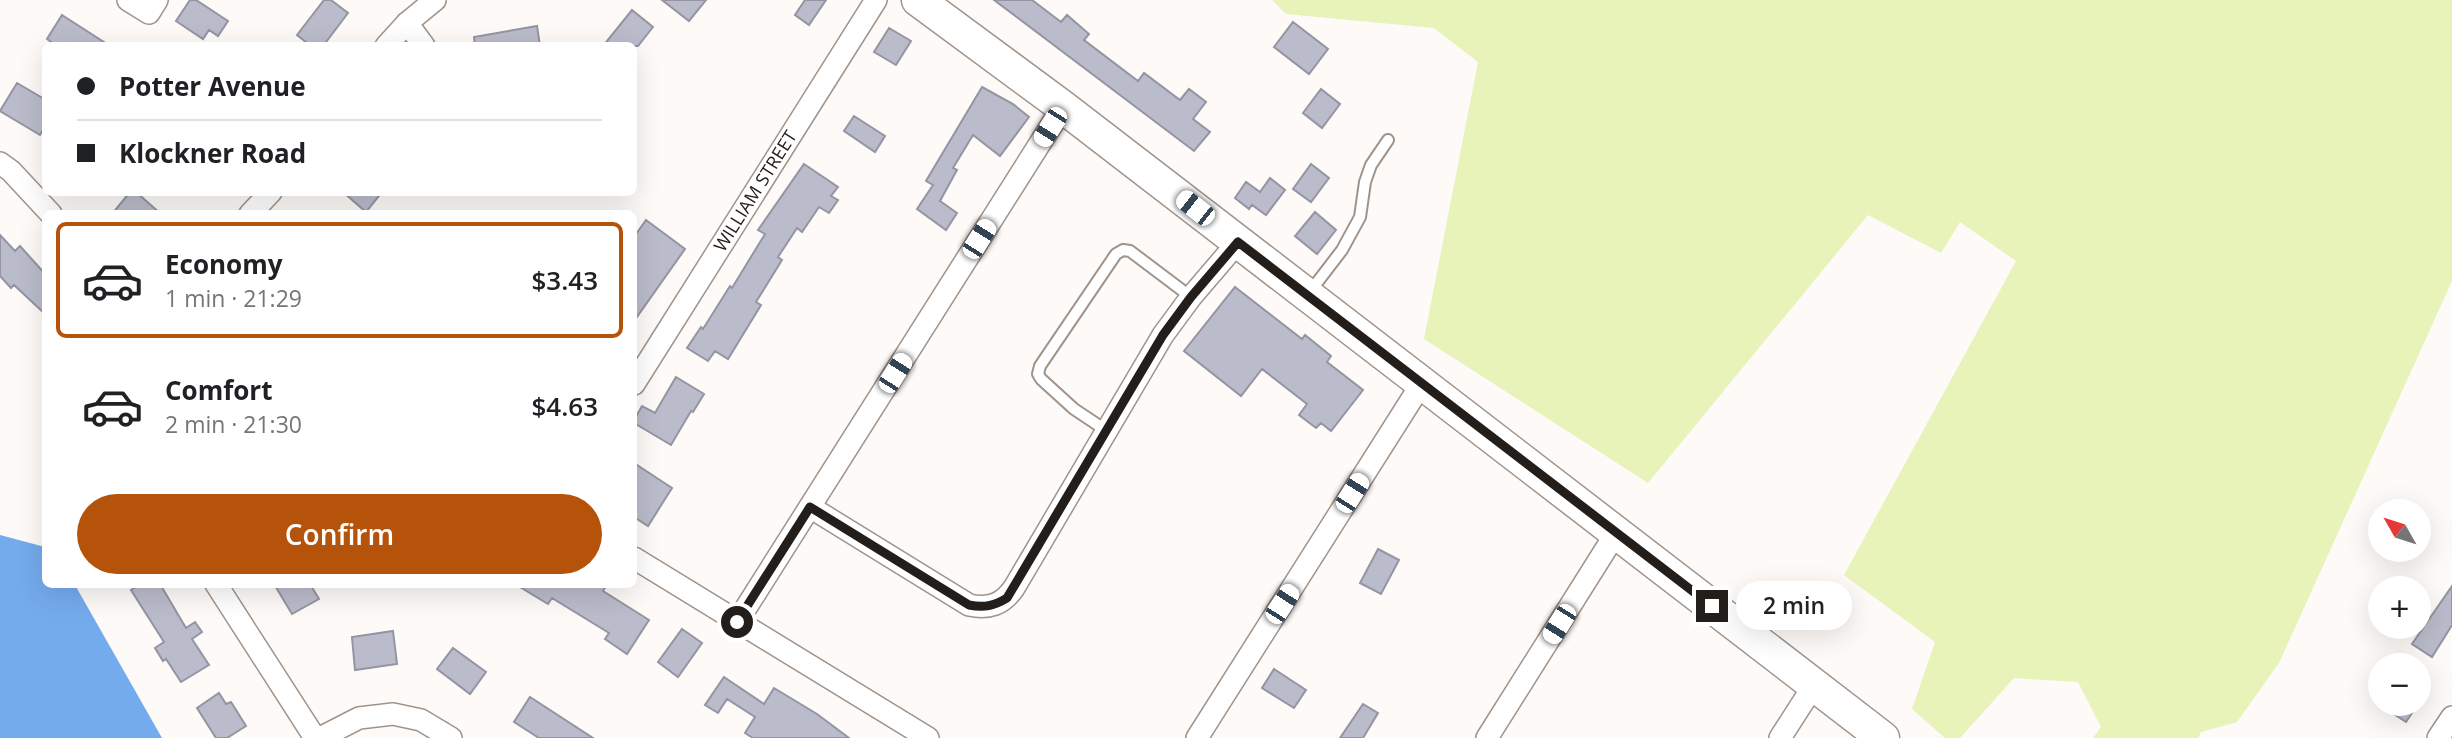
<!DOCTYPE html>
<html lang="en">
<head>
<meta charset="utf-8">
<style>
	:root { --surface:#fff; --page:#f6f6f6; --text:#202124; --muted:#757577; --line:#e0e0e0; --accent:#b45309 }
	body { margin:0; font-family:"Open Sans",sans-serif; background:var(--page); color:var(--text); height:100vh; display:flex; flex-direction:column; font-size:26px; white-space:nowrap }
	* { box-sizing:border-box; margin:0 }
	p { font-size:23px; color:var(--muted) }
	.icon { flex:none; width:38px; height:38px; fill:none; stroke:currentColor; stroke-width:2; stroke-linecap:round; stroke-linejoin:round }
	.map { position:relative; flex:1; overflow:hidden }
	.drawer { position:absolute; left:42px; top:210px; width:595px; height:378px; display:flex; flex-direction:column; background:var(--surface); border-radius:10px; box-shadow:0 7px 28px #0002 }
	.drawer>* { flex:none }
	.top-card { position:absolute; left:42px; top:42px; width:595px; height:154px; border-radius:10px; box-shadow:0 7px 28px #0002; display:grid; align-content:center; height:154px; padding:0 35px; background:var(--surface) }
	.needle { width:46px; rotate:309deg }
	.buttons { position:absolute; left:2368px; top:499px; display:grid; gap:14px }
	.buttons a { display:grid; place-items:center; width:63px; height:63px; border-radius:50%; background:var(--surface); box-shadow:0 7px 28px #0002; font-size:35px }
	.end { position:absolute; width:32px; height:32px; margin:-16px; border:9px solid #241e1b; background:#fff; box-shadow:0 0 0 4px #fff }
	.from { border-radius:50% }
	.bubble { position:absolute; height:49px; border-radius:24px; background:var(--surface); box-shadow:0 7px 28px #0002; font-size:23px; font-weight:600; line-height:49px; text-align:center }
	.car { position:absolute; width:21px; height:42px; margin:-21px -10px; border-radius:9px; box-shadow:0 0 5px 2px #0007; background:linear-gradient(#fff 24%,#345 0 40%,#fff 0 76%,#345 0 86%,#fff 0) }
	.top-card b { display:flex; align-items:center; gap:24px; height:66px; font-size:26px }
	.top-card b+b { border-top:2px solid var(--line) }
	.top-card i { width:18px; height:18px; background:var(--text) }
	ul { padding:12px 0 0; list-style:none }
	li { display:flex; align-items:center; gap:21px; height:116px; margin:0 14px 10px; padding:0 21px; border:4px solid transparent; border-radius:10px }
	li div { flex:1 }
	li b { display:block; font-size:26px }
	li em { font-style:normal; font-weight:600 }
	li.selected { border-color:var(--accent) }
	li>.icon { width:63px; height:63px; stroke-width:1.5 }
	.primary-button { display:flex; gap:14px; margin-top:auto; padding:14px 35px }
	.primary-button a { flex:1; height:80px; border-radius:42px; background:var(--accent); color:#fff; font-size:28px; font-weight:600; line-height:80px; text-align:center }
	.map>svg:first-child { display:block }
	.green { fill:#e7f3b9 }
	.water { fill:#74abed }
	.building { fill:#bbbccb; stroke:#9494a2; stroke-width:2 }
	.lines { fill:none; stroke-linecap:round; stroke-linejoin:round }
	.service-casing { stroke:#a0938a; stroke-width:14 }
	.minor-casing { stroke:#a0938a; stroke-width:24 }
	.secondary-casing { stroke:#a0938a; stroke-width:35 }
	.service { stroke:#fff; stroke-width:10 }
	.minor { stroke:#fff; stroke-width:21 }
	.secondary { stroke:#fff; stroke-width:32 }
	.route { stroke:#241e1b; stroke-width:9 }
	.labels { text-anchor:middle; stroke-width:7; stroke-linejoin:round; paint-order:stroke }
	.street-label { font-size:18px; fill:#241e1b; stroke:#fff }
</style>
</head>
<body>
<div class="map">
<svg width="2452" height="738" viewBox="0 0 2452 738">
	<rect width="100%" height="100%" fill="#fdfaf8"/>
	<path class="green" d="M1272,0H2452V281L2279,663L2237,722L2201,732L2198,738H2093L2101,727L2078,682L2014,678L1960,738H1945L1912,709L1935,642L1844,575L2016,261L1960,222L1941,253L1868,215L1648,483L1424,339L1478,62L1434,28L1286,14Z"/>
	<path class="water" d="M0,535L45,547L46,584L75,585L162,738H0Z"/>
	<path class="building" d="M190,0H196L228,21L218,36L209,30L203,39L176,21Z
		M324,0H331L348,13L323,46H311L297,35Z
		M662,0H706L689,21Z
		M805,0H826L809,25L795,15Z
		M994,0H1032L1061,22L1067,15L1089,34L1084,40L1138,81L1144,73L1180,100L1189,89L1206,102L1193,119L1210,132L1194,151Z
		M632,10L653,27L638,46H603Z
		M62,15L110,46H57L47,39Z
		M1293,22L1328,49L1309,74L1274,47Z
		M537,26L540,46H475L474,37Z
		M889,28L911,41L896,65L874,52Z
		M17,83L46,100V125L40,135L0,111Z
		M982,87L1013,104L1029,117L1000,156L973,135L953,168L957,170L940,201L957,213L946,230L917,209L933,185L926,181Z
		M1321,89L1340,104L1322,128L1303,113Z
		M854,116L885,136L875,152L844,131Z
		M804,164L838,187L831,196L838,200L829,213L819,207L802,232L797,228L778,257L782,260L756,302L761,305L728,359L715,351L708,361L687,348L701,327L703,329L730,286L732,288L765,234L758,230Z
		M1311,164L1329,178L1311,202L1293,189Z
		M1270,178L1285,190L1266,215L1252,205L1249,209L1235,198L1246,182L1260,192Z
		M130,192H136L161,214H112Z
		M343,192H382L366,212Z
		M1315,212L1336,230L1317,254L1295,236Z
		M646,220L685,249L634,321V237Z
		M0,235L15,251L20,246L46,275V315L14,285L11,288L0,276Z
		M1235,287L1302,339L1305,335L1331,356L1327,362L1363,390L1331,431L1321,423L1316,428L1299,415L1307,404L1262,369L1241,396L1184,351Z
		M676,377L704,394L693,412L691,411L671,445L634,423V420L642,406L655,413Z
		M634,463L672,488L648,526L634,517Z
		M1378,549L1399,560L1381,594L1360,583Z
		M140,584H160L186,628L195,622L202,632L192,639L209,665L181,682L166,659L163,661L155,648L164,642L131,590Z
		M274,584H310L319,599L292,614Z
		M515,584H607L603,591L649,620L627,654L605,639L609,633L552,598L548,604Z
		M2452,586V625L2432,657L2412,644Z
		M682,629L702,643L678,677L658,662Z
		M393,631L397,664L355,670L352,637Z
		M453,648L486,672L470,694L437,669Z
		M1274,669L1306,690L1294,708L1262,688Z
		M724,677L764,704L774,688L817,714L849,738H753L745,733L755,717L727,699L718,713L705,705Z
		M219,693L226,704L231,702L246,726L227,738H216L197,708Z
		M530,697L593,738H539L514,722Z
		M1363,704L1378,713L1363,738H1340Z
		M2378,704H2418L2406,722Z"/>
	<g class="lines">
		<g class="service-casing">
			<path id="service" d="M1309,293L1342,250L1360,217L1365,182L1371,165L1388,140
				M1107,431L1074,409L1041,379L1038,374L1040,366L1116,254L1123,250L1130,251L1191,297"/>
		</g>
		<g class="minor-casing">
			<g id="minor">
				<path d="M128,0L149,13L157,0"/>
				<path d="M407,23L424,46"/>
				<path d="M386,46L407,23L435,0"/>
				<path d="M0,163L11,171L51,214"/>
				<path d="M250,214L271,192"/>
				<path id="s1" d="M634,384L876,0"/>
				<path d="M810,507L969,605C989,609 1002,605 1014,588L1163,335L1191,297L1238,242"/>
				<path d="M634,558L928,738"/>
				<path d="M216,584L315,738"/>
				<path d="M737,622L1063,107"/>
				<path d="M320,738L359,718L393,714L421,720L451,738"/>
				<path d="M1197,738L1422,383"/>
				<path d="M1487,738L1616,533"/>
				<path d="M1780,738L1814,685"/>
				<path d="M2438,738L2452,717"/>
			</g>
		</g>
		<g class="secondary-casing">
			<path id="secondary" d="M918,0L1063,107L1883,738"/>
		</g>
		<use href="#service" class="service"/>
		<use href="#minor" class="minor"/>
		<use href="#secondary" class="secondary"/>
	</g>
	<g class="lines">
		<path class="route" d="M737,622L810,507L969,605C984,608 994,606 1007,598L1163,335L1191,297L1238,242L1712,606"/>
	</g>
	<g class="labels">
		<g class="street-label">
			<text dy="6" stroke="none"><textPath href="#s1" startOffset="228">WILLIAM STREET</textPath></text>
		</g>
	</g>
</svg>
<div class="buttons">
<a><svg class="needle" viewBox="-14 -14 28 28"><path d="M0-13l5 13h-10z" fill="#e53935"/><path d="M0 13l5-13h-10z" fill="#757577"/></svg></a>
<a>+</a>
<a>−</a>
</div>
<i class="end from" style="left:737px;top:622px"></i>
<i class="end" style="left:1712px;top:606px"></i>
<div class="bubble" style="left:1736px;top:581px;width:116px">2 min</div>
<i class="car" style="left:1050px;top:127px;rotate:212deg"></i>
<i class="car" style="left:1195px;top:208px;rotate:308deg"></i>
<i class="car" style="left:979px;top:239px;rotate:32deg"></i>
<i class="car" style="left:895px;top:373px;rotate:32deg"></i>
<i class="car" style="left:1352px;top:493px;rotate:32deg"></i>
<i class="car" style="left:1282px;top:604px;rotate:33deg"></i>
<i class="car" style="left:1559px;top:624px;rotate:212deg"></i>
<div class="top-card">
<b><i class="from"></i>Potter Avenue</b>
<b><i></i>Klockner Road</b>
</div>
<section class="drawer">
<ul>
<li class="selected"><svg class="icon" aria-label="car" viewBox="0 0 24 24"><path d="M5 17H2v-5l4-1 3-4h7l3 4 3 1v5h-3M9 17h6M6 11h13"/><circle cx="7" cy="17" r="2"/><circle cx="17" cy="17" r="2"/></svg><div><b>Economy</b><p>1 min · 21:29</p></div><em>$3.43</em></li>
<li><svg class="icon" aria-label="car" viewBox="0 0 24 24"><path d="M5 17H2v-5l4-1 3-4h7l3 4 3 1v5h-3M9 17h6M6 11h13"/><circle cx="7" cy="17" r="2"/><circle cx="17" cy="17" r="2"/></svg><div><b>Comfort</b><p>2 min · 21:30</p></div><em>$4.63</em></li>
</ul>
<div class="primary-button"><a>Confirm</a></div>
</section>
</div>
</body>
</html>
